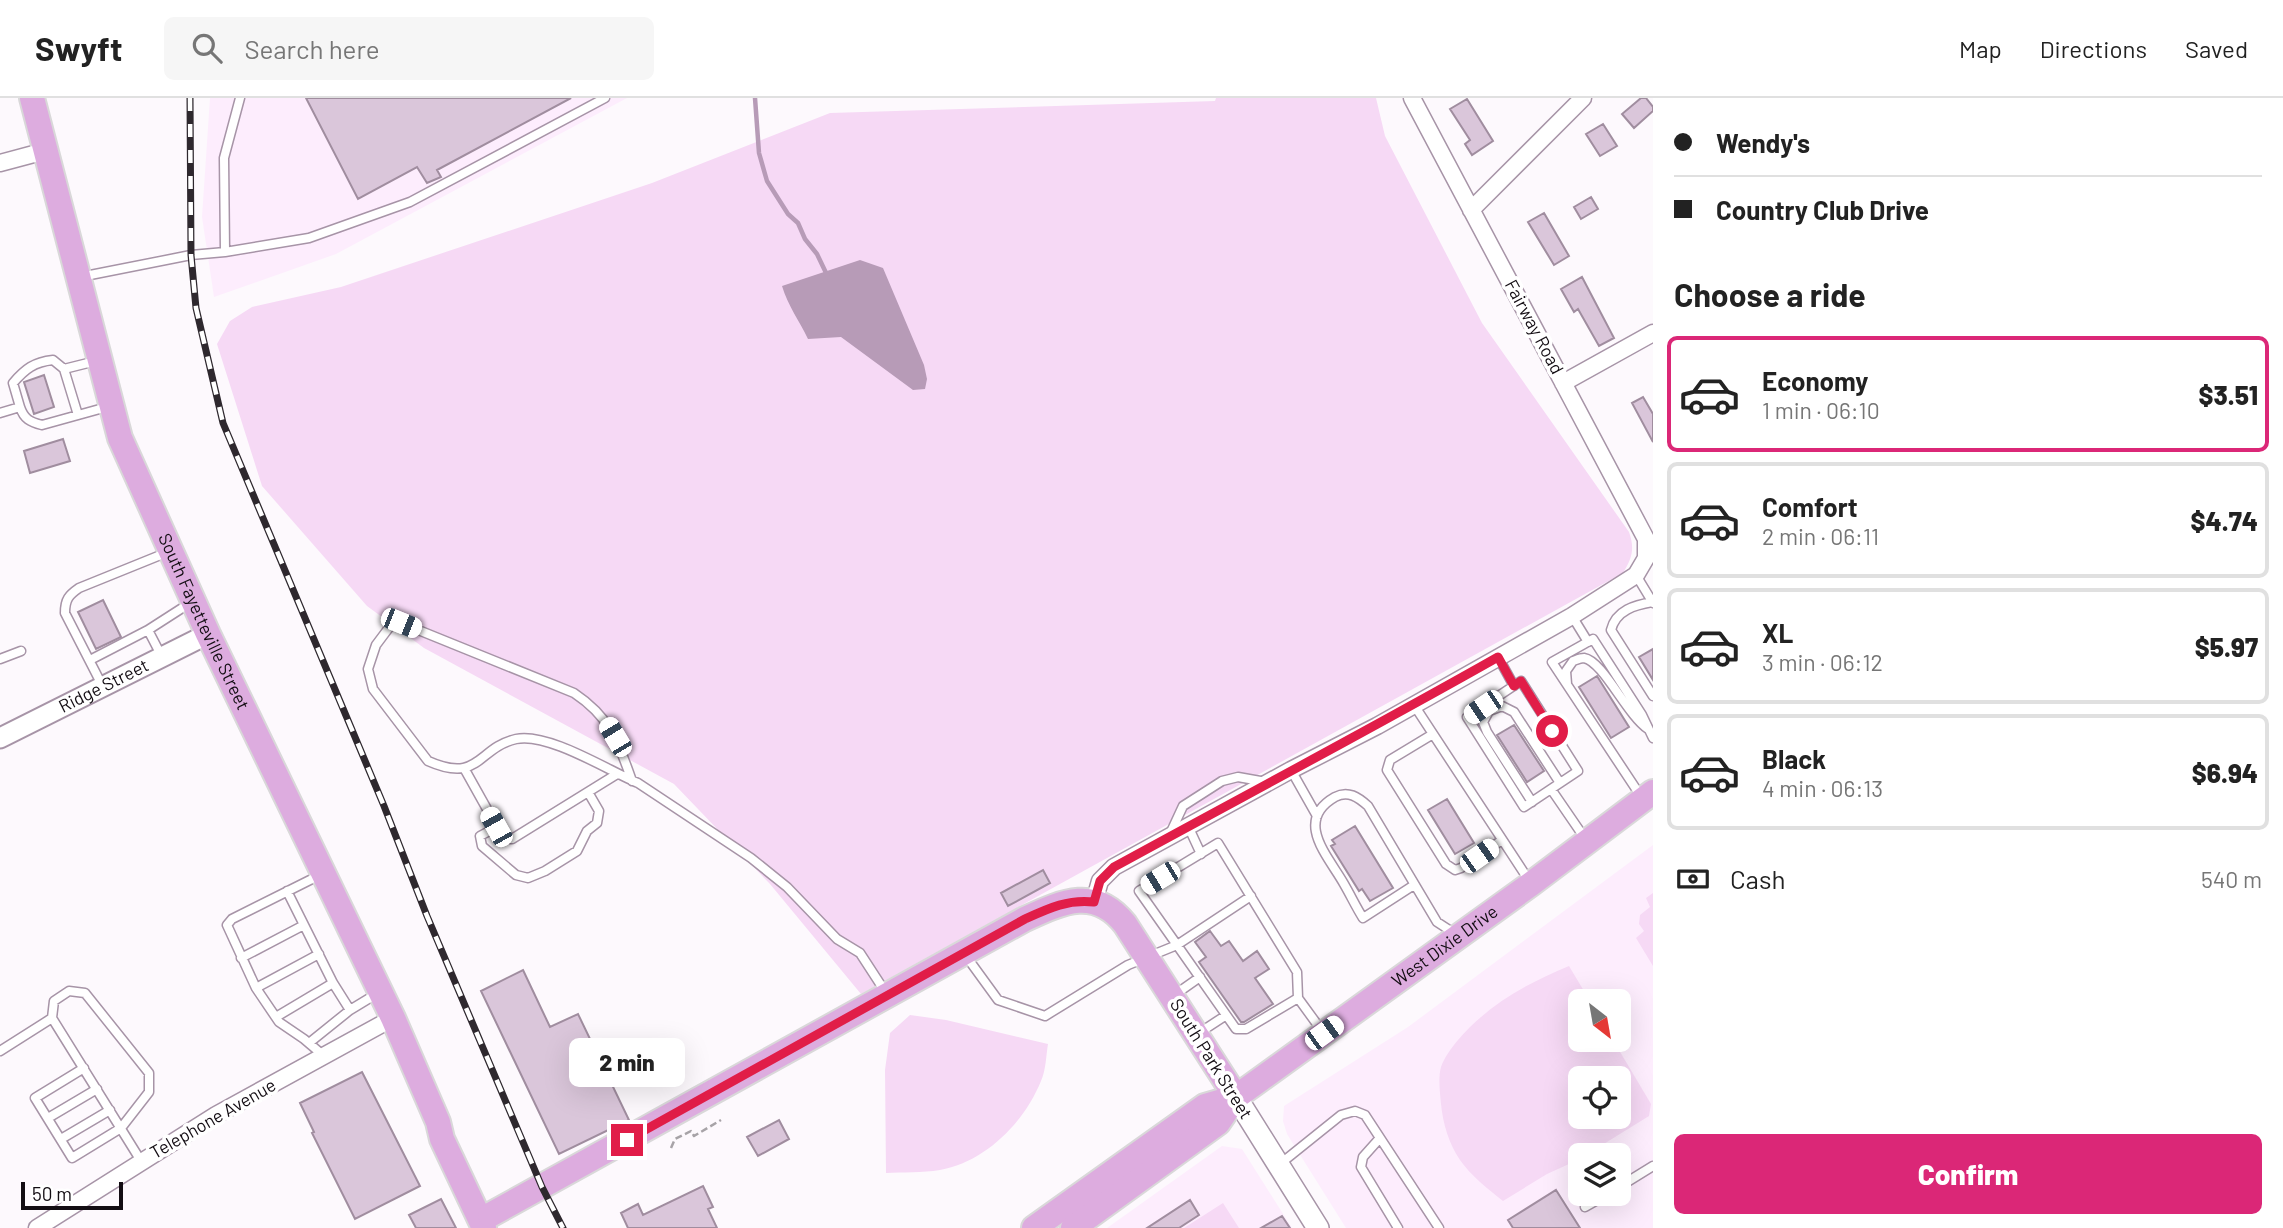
<!DOCTYPE html>
<html lang="en">
<head>
<meta charset="utf-8">
<style>
	:root { --surface:#fff; --page:#f6f6f6; --text:#222; --muted:#767676; --line:#e0e0e0; --accent:#db2777 }
	body { margin:0; font-family:Barlow,sans-serif; background:var(--page); color:var(--text); height:100vh; display:flex; flex-direction:column; font-size:26px; white-space:nowrap }
	* { box-sizing:border-box; margin:0 }
	p { font-size:23px; color:var(--muted) }
	.icon { flex:none; width:38px; height:38px; fill:none; stroke:currentColor; stroke-width:2; stroke-linecap:round; stroke-linejoin:round }
	.map { position:relative; flex:1; overflow:hidden }
	.details { display:flex; flex-direction:column; background:var(--surface); width:630px }
	.details>* { flex:none }
	.hud { display:grid; align-content:center; height:154px; padding:0 21px; background:var(--surface) }
	.needle { width:46px; rotate:149deg }
	.controls { position:absolute; left:1568px; top:891px; display:grid; gap:14px }
	.controls a { display:grid; place-items:center; width:63px; height:63px; border-radius:10px; background:var(--surface); box-shadow:0 7px 28px #0002; font-size:35px }
	.scale { position:absolute; left:21px; bottom:18px; width:102px; box-sizing:border-box; padding-left:7px; border:4px solid #130d13; border-top:0; font-size:19px; line-height:24px; white-space:nowrap; color:#130d13; -webkit-text-stroke:5px #fff; paint-order:stroke }
	.end { position:absolute; width:32px; height:32px; margin:-16px; border:9px solid #e11d48; background:#fff; box-shadow:0 0 0 4px #fff }
	.from { border-radius:50% }
	.bubble { position:absolute; height:49px; border-radius:10px; background:var(--surface); box-shadow:0 7px 28px #0002; font-size:23px; font-weight:800; line-height:49px; text-align:center }
	.car { position:absolute; width:21px; height:42px; margin:-21px -10px; border-radius:9px; box-shadow:0 0 5px 2px #0007; background:linear-gradient(#fff 24%,#345 0 40%,#fff 0 76%,#345 0 86%,#fff 0) }
	.hud b { display:flex; align-items:center; gap:24px; height:66px; font-size:26px }
	.hud b+b { border-top:2px solid var(--line) }
	.hud i { width:18px; height:18px; background:var(--text) }
	ul { padding:0; list-style:none }
	li { display:flex; align-items:center; gap:21px; height:116px; margin:0 14px 10px; padding:0 7px; border:4px solid var(--line); border-radius:10px }
	li div { flex:1 }
	li b { display:block; font-size:26px }
	li em { font-style:normal; font-weight:800 }
	li.current { border-color:var(--accent) }
	li>.icon { width:63px; height:63px; stroke-width:1.5 }
	h2 { padding:0 21px; font-size:32px; line-height:84px }
	.pay { display:flex; align-items:center; gap:18px; height:77px; padding:0 21px; font-size:26px }
	.pay p { margin-inline-start:auto }
	.cta { display:flex; gap:14px; margin-top:auto; padding:14px 21px }
	.cta a { flex:1; height:80px; border-radius:10px; background:var(--accent); color:#fff; font-size:28px; font-weight:800; line-height:80px; text-align:center }
	header { display:flex; align-items:center; gap:42px; box-sizing:border-box; height:98px; padding:0 35px; background:var(--surface); border-bottom:2px solid var(--line) }
	header strong { font-size:33px }
	nav { display:flex; gap:38px; margin-inline-start:auto; font-size:24px }
	.search { width:490px; height:63px; background:var(--page); display:flex; align-items:center; gap:18px; box-sizing:border-box; padding:0 24px; border-radius:10px; color:var(--muted); font-size:26px }
	main { display:flex; flex:1; min-height:0 }
	.map>svg:first-child { display:block }
	.built { fill:#fdedfd; fill-rule:evenodd }
	.green { fill:#f6d9f5; fill-rule:evenodd }
	.water { fill:#b79bb7 }
	.lines { fill:none; stroke-linecap:round; stroke-linejoin:round }
	.stream { stroke:#b79bb7; stroke-width:4.5 }
	.building { fill:#dac6da; stroke:#a08d9f; stroke-width:2 }
	.service-casing { stroke:#a794a7; stroke-width:11 }
	.minor-casing { stroke:#a794a7; stroke-width:19 }
	.tertiary-casing { stroke:#a794a7; stroke-width:23 }
	.secondary-casing { stroke:#a794a7; stroke-width:24 }
	.primary-casing { stroke:#d9d8d9; stroke-width:28 }
	.path { stroke:#a7a3a7; stroke-width:2.5; stroke-dasharray:7 3.5; stroke-linecap:butt }
	.service { stroke:#fff; stroke-width:8 }
	.minor { stroke:#fff; stroke-width:16 }
	.tertiary { stroke:#fff; stroke-width:19 }
	.secondary { stroke:#fff; stroke-width:21 }
	.primary { stroke:#ddacdf; stroke-width:24 }
	.rail-casing { stroke:#2e282e; stroke-width:7 }
	.rail { stroke:#fff; stroke-width:4.5; stroke-dasharray:13; stroke-linecap:butt }
	.route { stroke:#e11d48; stroke-width:9 }
	.labels { text-anchor:middle; stroke-width:7; stroke-linejoin:round; paint-order:stroke }
	.street-label { font-size:18px; fill:#130d13; stroke:#fff }
</style>
</head>
<body>
<header>
<strong>Swyft</strong>
<div class="search"><svg class="icon" aria-label="search" viewBox="0 0 24 24"><circle cx="10" cy="10" r="6"/><path d="M15 15l6 6"/></svg>Search here</div>
<nav><a>Map</a><a>Directions</a><a>Saved</a></nav>
</header>
<main>
<div class="map">
<svg width="1653" height="1130" viewBox="0 0 1653 1130">
	<rect width="100%" height="100%" fill="#fdf9fd"/>
	<path class="built" d="M210,0H627L336,156L214,199L202,119Z
		M1653,747V1130H1346L1287,1036L1283,1023L1284,1008L1408,929ZM1580,903H1619V942H1580ZM1580,980H1619V1018H1580ZM1580,1057H1619V1096H1580Z
		M1222,1048L1242,1051L1292,1130H1107Z"/>
	<path class="green" d="M1216,0H1376L1385,38L1482,225L1629,434C1635,451 1632,460 1623,475L861,896L770,786L674,686L424,550L367,508L262,388L217,246L230,223L252,209L341,189L652,85L830,15L1215,3Z
		M1653,795V868L1636,840L1644,833L1639,826L1640,817L1650,809L1646,800Z
		M1569,868L1590,903H1580V942H1613L1651,1006L1649,1018L1586,1057H1580V1061L1547,1076L1503,1103C1488,1091 1471,1078 1460,1062C1449,1046 1443,1026 1441,1006C1440,995 1438,980 1441,969C1444,960 1452,949 1458,942C1489,906 1526,886 1569,868ZM1619,980V1018H1580V980Z
		M910,917L946,922L1048,946C1046,958 1046,972 1041,983C1024,1025 985,1064 940,1072C922,1075 903,1074 886,1075L885,972L890,935Z
		M1223,1105L1239,1130H1184Z"/>
	<path class="water" d="M860,162L883,170L924,267L927,281L925,291L913,292L841,239L808,241C799,222 788,208 782,188Z"/>
	<g class="lines">
		<path class="stream" d="M755,0L759,55L767,83L788,116L798,125L805,141L817,156L828,179"/>
	</g>
	<path class="building" d="M306,0H571L437,72L441,79L427,85L417,69L358,101Z
		M1641,0H1646L1653,9V13L1634,30L1622,16Z
		M1467,1L1493,43L1472,57L1465,46L1470,42L1450,11Z
		M1603,26L1617,48L1600,58L1586,36Z
		M1591,99L1598,111L1581,121L1574,109Z
		M1544,115L1569,158L1554,167L1528,124Z
		M1582,179L1614,240L1599,248L1578,211L1574,214L1561,191Z
		M44,277L54,309L34,316L24,284Z
		M1643,299L1653,316V344L1632,305Z
		M63,341L70,363L30,375L24,353Z
		M103,502L121,539L96,551L78,514Z
		M1653,551V582L1639,559Z
		M1597,578L1629,629L1611,640L1579,589Z
		M1514,627L1544,673L1527,684L1497,637Z
		M1447,701L1474,745L1455,756L1428,712Z
		M1355,728L1393,790L1370,803L1362,791L1359,793L1331,748L1335,746L1332,742Z
		M1043,772L1050,785L1008,808L1001,795Z
		M1210,833L1221,848L1229,843L1243,863L1257,853L1269,871L1255,880L1273,906L1244,924H1241L1199,864L1206,859L1195,844Z
		M523,872L550,929L578,916L629,1022L559,1056L481,893Z
		M362,974L420,1088L355,1121L312,1035L314,1034L300,1005Z
		M779,1022L789,1041L758,1058L747,1039Z
		M703,1088L713,1109L708,1111L717,1130H628L621,1115L638,1106L643,1117Z
		M1556,1092L1580,1130H1513L1508,1122Z
		M441,1101L456,1130H416L409,1117Z
		M1190,1102L1199,1117L1179,1130H1147Z
		M1282,1118L1290,1130H1261Z"/>
	<g class="lines">
		<g class="service-casing">
			<path id="service" d="M240,0L224,60L225,154L309,140L410,104L605,0
				M80,179L191,157L225,154
				M20,309L13,285C25,271 34,264 53,262L64,271
				M0,315L20,309C24,321 30,324 42,327L107,309
				M78,317L64,271L96,263
				M1636,477L1653,505
				M1653,504C1635,507 1616,512 1611,532L1653,598
				M1572,518L1588,544
				M148,532L161,557
				M1498,559L1514,588
				M0,561L21,553
				M90,562L148,532L190,505
				M1521,583L1578,673L1524,709L1467,619Z
				M1567,586L1566,573L1573,563C1576,562 1580,560 1584,560C1603,563 1627,617 1648,631
				M103,589L65,515C65,501 69,497 79,490L168,454
				M1414,607L1530,784
				M1433,636L1390,662L1387,672L1446,766L1455,772L1461,770L1502,742
				M464,670L497,729
				M1291,672L1317,718
				M632,683C618,643 610,619 574,595L401,525L391,527L376,547L368,571L373,591L428,663C480,686 477,650 516,641C548,634 609,673 638,685L751,760L787,789L837,841L860,855L886,895
				M1551,691L1586,742
				M588,694L599,713L597,725L587,733L577,753L545,773L528,780L516,777L482,748L480,738L497,729L505,741H512L617,676
				M1642,700L1552,564L1593,541L1642,617L1653,640
				M1532,704L1487,634L1483,624L1489,613L1502,608L1514,614L1560,685
				M1188,728L1201,756
				M1170,736L1183,708L1222,683L1238,679L1266,684
				M320,777L232,821L227,827L256,890L279,924L304,941L324,958
				M1414,787L1363,820C1356,809 1351,798 1344,786C1329,759 1293,723 1335,699C1348,692 1358,699 1368,708L1437,824L1457,837
				M287,793L333,885L350,912
				M1251,798L1177,847L1236,931H1246L1298,900
				M966,858L998,902L1045,918L1128,867L1177,847L1139,793L1218,745L1297,874L1298,900L1322,933
				M241,860L304,827
				M256,890L319,856
				M1173,898L1200,879
				M276,919L333,885
				M1199,935L1225,918
				M309,945L350,912L378,895
				M0,953L52,920
				M84,970L35,1000L72,1060L121,1030L149,994V975L85,895L69,893L54,903L52,920L141,1063
				M48,1020L97,991
				M1380,1040L1363,1059L1361,1069L1398,1130
				M61,1041L110,1012
				M1280,1066L1341,1017L1355,1013L1365,1017L1439,1130
				M1619,1089L1653,1068
				M1585,1109L1608,1096"/>
		</g>
		<g class="minor-casing">
			<path id="minor" d="M0,65L45,53
				M1471,112L1583,0
				M1563,285L1653,235
				M1094,804L1100,783L1114,769L1291,672L1377,628L1572,518L1636,477L1646,460V441L1412,0
				M37,1130L216,1017L393,920"/>
		</g>
		<g class="tertiary-casing">
			<g id="tertiary">
				<path id="s1" d="M0,640L208,536"/>
			</g>
		</g>
		<g class="secondary-casing">
			<path id="secondary" d="M1236,999L1318,1130"/>
		</g>
		<g class="primary-casing">
			<g id="primary">
				<path id="s2" d="M32,0L120,340L208,536L393,920L438,1024L442,1041L484,1130"/>
				<path d="M490,1117L1025,821C1062,804 1095,788 1125,826L1236,999"/>
				<path id="s3" d="M1034,1130L1205,1008L1236,999L1531,786L1653,694"/>
				<path d="M1073,1130L1218,1025L1236,999"/>
			</g>
		</g>
		<path class="path" d="M671,1050L675,1041L691,1033L694,1038L721,1022"/>
		<use href="#service" class="service"/>
		<use href="#minor" class="minor"/>
		<use href="#tertiary" class="tertiary"/>
		<use href="#secondary" class="secondary"/>
		<use href="#primary" class="primary"/>
		<g class="rail-casing">
			<path id="rail" d="M190,0L191,157L196,210L223,325L384,708L427,818L542,1089L563,1130"/>
		</g>
		<use href="#rail" class="rail"/>
	</g>
	<g class="lines">
		<path class="route" d="M627,1042L1025,821C1049,810 1068,801 1094,804L1100,783L1114,769C1242,699 1371,631 1498,559L1514,588L1521,583L1552,633"/>
	</g>
	<g class="labels">
		<g class="street-label">
			<text transform="translate(1534 229) rotate(62)" y="6">Fairway Road</text>
			<text dy="6" stroke="none"><textPath href="#s2" startOffset="553">South Fayetteville Street</textPath></text>
			<text dy="6" stroke="none"><textPath href="#s1" startOffset="116">Ridge Street</textPath></text>
			<text dy="6" stroke="none"><textPath href="#s3" startOffset="500">West Dixie Drive</textPath></text>
			<text transform="translate(1211 961) rotate(58)" y="6">South Park Street</text>
			<text transform="translate(213 1021) rotate(-30)" y="6">Telephone Avenue</text>
		</g>
	</g>
</svg>
<div class="controls">
<a><svg class="needle" viewBox="-14 -14 28 28"><path d="M0-13l5 13h-10z" fill="#e53935"/><path d="M0 13l5-13h-10z" fill="#767676"/></svg></a>
<a><svg class="icon" aria-label="locate" viewBox="0 0 24 24"><circle cx="12" cy="12" r="6"/><path d="M12 2v4M12 18v4M2 12h4M18 12h4"/></svg></a>
<a><svg class="icon" aria-label="layers" viewBox="0 0 24 24"><path d="M12 4l9 5-9 5-9-5zM3 14l9 5 9-5"/></svg></a>
</div>
<div class="scale">50 m</div>
<i class="end from" style="left:1552px;top:633px"></i>
<i class="end" style="left:627px;top:1042px"></i>
<div class="bubble" style="left:569px;top:940px;width:116px">2 min</div>
<i class="car" style="left:401px;top:525px;rotate:112deg"></i>
<i class="car" style="left:1483px;top:609px;rotate:236deg"></i>
<i class="car" style="left:615px;top:639px;rotate:329deg"></i>
<i class="car" style="left:496px;top:729px;rotate:331deg"></i>
<i class="car" style="left:1479px;top:758px;rotate:55deg"></i>
<i class="car" style="left:1160px;top:780px;rotate:239deg"></i>
<i class="car" style="left:1324px;top:935px;rotate:54deg"></i>
</div>
<section class="details">
<div class="hud">
<b><i class="from"></i>Wendy's</b>
<b><i></i>Country Club Drive</b>
</div>
<h2>Choose a ride</h2>
<ul>
<li class="current"><svg class="icon" aria-label="car" viewBox="0 0 24 24"><path d="M5 17H2v-5l4-1 3-4h7l3 4 3 1v5h-3M9 17h6M6 11h13"/><circle cx="7" cy="17" r="2"/><circle cx="17" cy="17" r="2"/></svg><div><b>Economy</b><p>1 min · 06:10</p></div><em>$3.51</em></li>
<li><svg class="icon" aria-label="car" viewBox="0 0 24 24"><path d="M5 17H2v-5l4-1 3-4h7l3 4 3 1v5h-3M9 17h6M6 11h13"/><circle cx="7" cy="17" r="2"/><circle cx="17" cy="17" r="2"/></svg><div><b>Comfort</b><p>2 min · 06:11</p></div><em>$4.74</em></li>
<li><svg class="icon" aria-label="car" viewBox="0 0 24 24"><path d="M5 17H2v-5l4-1 3-4h7l3 4 3 1v5h-3M9 17h6M6 11h13"/><circle cx="7" cy="17" r="2"/><circle cx="17" cy="17" r="2"/></svg><div><b>XL</b><p>3 min · 06:12</p></div><em>$5.97</em></li>
<li><svg class="icon" aria-label="car" viewBox="0 0 24 24"><path d="M5 17H2v-5l4-1 3-4h7l3 4 3 1v5h-3M9 17h6M6 11h13"/><circle cx="7" cy="17" r="2"/><circle cx="17" cy="17" r="2"/></svg><div><b>Black</b><p>4 min · 06:13</p></div><em>$6.94</em></li>
</ul>
<div class="pay"><svg class="icon" aria-label="cash" viewBox="0 0 24 24"><path d="M3 7h18v10H3z"/><circle cx="12" cy="12" r="2"/></svg>Cash<p>540 m</p></div>
<div class="cta"><a>Confirm</a></div>
</section>
</main>
</body>
</html>
